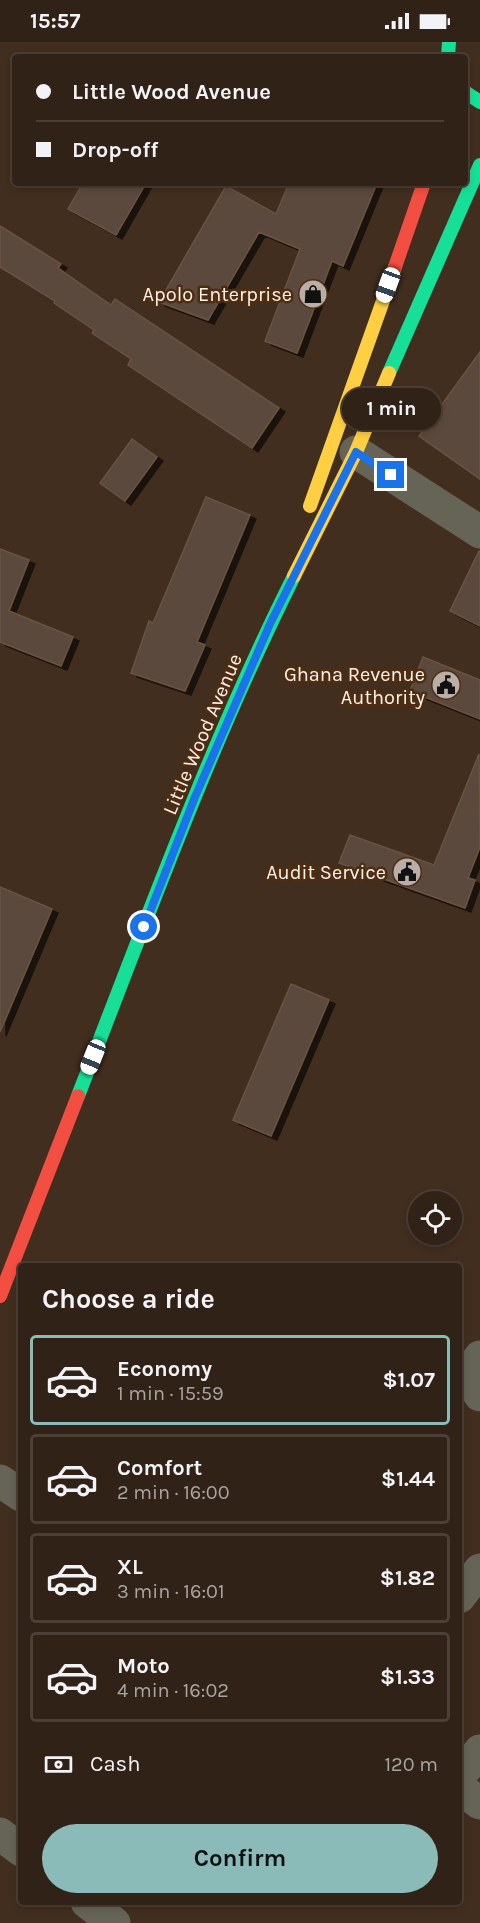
<!DOCTYPE html>
<html lang="en">
<head>
<meta charset="utf-8">
<style>
	:root { --surface:#312217; --page:#392a20; --text:#f1f3f6; --muted:#a8a4a1; --line:#4c3f36; --accent:#8bbbb9 }
	body { margin:0; font-family:Karla,sans-serif; background:var(--page); color:var(--text); height:100vh; display:flex; flex-direction:column; font-size:22px; white-space:nowrap }
	* { box-sizing:border-box; margin:0 }
	p { font-size:20px; color:var(--muted) }
	.icon { flex:none; width:33px; height:33px; fill:none; stroke:currentColor; stroke-width:2; stroke-linecap:round; stroke-linejoin:round }
	.map { position:relative; flex:1; overflow:hidden }
	.side { position:absolute; left:18px; top:1221px; width:444px; height:642px; display:flex; flex-direction:column; background:var(--surface); border-radius:6px; box-shadow:0 3px 9px #0003,0 0 0 2px var(--line) }
	.side>* { flex:none }
	.banner { position:absolute; left:12px; top:12px; width:456px; height:132px; border-radius:6px; box-shadow:0 3px 9px #0003,0 0 0 2px var(--line); display:grid; align-content:center; height:132px; padding:0 24px; background:var(--surface) }
	.tools { position:absolute; left:408px; top:1149px; display:grid; gap:12px }
	.tools a { display:grid; place-items:center; width:54px; height:54px; border-radius:50%; background:var(--surface); box-shadow:0 3px 9px #0003,0 0 0 2px var(--line); font-size:30px }
	.end { position:absolute; width:27px; height:27px; margin:-14px; border:8px solid #1a73e8; background:#fff; box-shadow:0 0 0 3px #fff }
	.from { border-radius:50% }
	.bubble { position:absolute; height:42px; border-radius:21px; background:var(--surface); box-shadow:0 3px 9px #0003,0 0 0 2px var(--line); font-size:20px; font-weight:700; line-height:42px; text-align:center }
	.car { position:absolute; width:18px; height:36px; margin:-18px -9px; border-radius:8px; box-shadow:0 0 4px 2px #0007; background:linear-gradient(#fff 24%,#345 0 40%,#fff 0 76%,#345 0 86%,#fff 0) }
	.banner b { display:flex; align-items:center; gap:21px; height:57px; font-size:22px }
	.banner b+b { border-top:2px solid var(--line) }
	.banner i { width:15px; height:15px; background:var(--text) }
	ul { padding:0; list-style:none }
	li { display:flex; align-items:center; gap:18px; height:90px; margin:0 12px 9px; padding:0 12px; border:3px solid var(--line); border-radius:6px }
	li div { flex:1 }
	li b { display:block; font-size:22px }
	li em { font-style:normal; font-weight:700 }
	li.selected { border-color:var(--accent) }
	li>.icon { width:54px; height:54px; stroke-width:1.5 }
	h2 { padding:0 24px; font-size:27px; line-height:72px }
	.pay { display:flex; align-items:center; gap:15px; height:66px; padding:0 24px; font-size:22px }
	.pay p { margin-inline-start:auto }
	.button { display:flex; gap:12px; margin-top:auto; padding:12px 24px }
	.button a { flex:1; height:69px; border-radius:36px; background:var(--accent); color:#111; font-size:24px; font-weight:700; line-height:69px; text-align:center }
	.status { display:flex; justify-content:space-between; align-items:center; height:42px; padding:0 30px; background:var(--surface); direction:ltr }
	.status svg { height:16px; fill:currentColor }
	.map>svg:first-child { display:block }
	.building { fill:#5b4a3c; stroke:#695342; stroke-width:1.5; filter:url(#shadow) }
	.lines { fill:none; stroke-linecap:round; stroke-linejoin:round }
	.street { stroke:#656457; stroke-width:33 }
	.fast { stroke:#16e098; stroke-width:14 }
	.slow { stroke:#ffcf43; stroke-width:14 }
	.jam { stroke:#f24e42; stroke-width:14 }
	.route { stroke:#1a73e8; stroke-width:8 }
	.labels { text-anchor:middle; stroke-width:5; stroke-linejoin:round; paint-order:stroke }
	.poi-label { font-size:20px; fill:#fbf3ee; stroke:#4f2d11; text-anchor:end }
	.street-label { font-size:20px; fill:#fbf3ee; stroke:#4f2d11 }
</style>
</head>
<body>
<div class="status"><b>15:57</b><svg viewBox="0 0 49 12"><path d="M0 12V9h3v3zM5 12V6h3v6zM10 12V3h3v9zM15 12V0h3v12zM26 1h20v11H26zM47 4h2v5h-2z"/></svg></div>
<div class="map">
<svg width="480" height="1881" viewBox="0 0 480 1881">
	<defs>
		<filter id="shadow"><feDropShadow dx="6" dy="4" stdDeviation="0" flood-color="#0009"/></filter>
	</defs>
	<rect width="100%" height="100%" fill="#412e1f"/>
	<path class="building" d="M83,141H146L116,193L68,167Z
		M289,141H377L343,224L332,219L297,311L265,299L300,207L259,190L208,278L159,260L226,144L276,172Z
		M0,184L61,222L58,226L111,263L115,257L279,366L252,406L128,323L131,317L92,291L94,288L54,261L55,259L0,225Z
		M480,310V437L419,394Z
		M132,397L157,415L125,459L100,441Z
		M206,455L250,473L197,600L205,603L185,649L131,631L149,579L153,581Z
		M0,507L29,518L9,569L73,595L61,624L0,600Z
		M479,509H480V584L450,569Z
		M423,615L480,638V677L410,649Z
		M479,712L480,805L468,836L475,838L465,866L339,821L350,793L434,823Z
		M0,845L52,867L0,990Z
		M291,942L329,958L271,1094L233,1078Z"/>
	<g class="lines">
		<path class="street" d="M356,410L480,490
			M480,1315L474,1324L471,1339L480,1353
			M0,1439L21,1453
			M459,1555L480,1528
			M459,1734L480,1709
			M459,1746L480,1761
			M0,1792L21,1808
			M87,1860L114,1881"/>
		<path class="fast" d="M448,15L449,0
			M465,50L480,60
			M389,331L480,123
			M78,1054C146,879 210,702 294,534"/>
		<path class="slow" d="M310,464L395,225
			M294,534L356,410L389,331"/>
		<path class="jam" d="M395,225L424,141
			M0,1254L78,1054"/>
	</g>
	<g class="lines">
		<path class="route" d="M144,885L195,755L270,582L356,410L391,433"/>
	</g>
	<defs>
		<g id="shop-disc" transform="scale(1.5)"><circle r="9.5" fill="#baaea6" stroke="#4f2d11"/><path d="M-5-2.5h2.3a2.7 3.5 0 0 1 5.4 0H5L5.5 6h-11ZM-1.5-2.5h3a1.5 2.3 0 0 0-3 0Z" fill="#111"/></g>
		<g id="civic-disc" transform="scale(1.5)"><circle r="9.5" fill="#baaea6" stroke="#4f2d11"/><path d="M-.6-6.5H3V-4.5H.6V-3L4-1V1h2V6H-6V1h2V-1L-.6-3ZM-1.2 2.5V6h2.4V2.5Z" fill="#111"/></g>
	</defs>
	<g fill-rule="evenodd">
		<use href="#shop-disc" x="313" y="252"/>
		<use href="#civic-disc" x="446" y="643"/>
		<use href="#civic-disc" x="407" y="830"/>
	</g>
	<g class="labels">
		<g class="poi-label">
			<text x="292" y="259">Apolo Enterprise</text>
			<text x="425" y="639">Ghana Revenue<tspan x="425" dy="23">Authority</tspan></text>
			<text x="386" y="837">Audit Service</text>
		</g>
		<g class="street-label">
			<text transform="translate(202 692) rotate(-67)" y="7">Little Wood Avenue</text>
		</g>
	</g>
</svg>
<div class="tools">
<a><svg class="icon" aria-label="locate" viewBox="0 0 24 24"><circle cx="12" cy="12" r="6"/><path d="M12 2v4M12 18v4M2 12h4M18 12h4"/></svg></a>
</div>
<i class="end from" style="left:144px;top:885px"></i>
<i class="end" style="left:391px;top:433px"></i>
<div class="bubble" style="left:342px;top:346px;width:99px">1 min</div>
<i class="car" style="left:388px;top:243px;rotate:200deg"></i>
<i class="car" style="left:93px;top:1015px;rotate:202deg"></i>
<div class="banner">
<b><i class="from"></i>Little Wood Avenue</b>
<b><i></i>Drop-off</b>
</div>
<section class="side">
<h2>Choose a ride</h2>
<ul>
<li class="selected"><svg class="icon" aria-label="car" viewBox="0 0 24 24"><path d="M5 17H2v-5l4-1 3-4h7l3 4 3 1v5h-3M9 17h6M6 11h13"/><circle cx="7" cy="17" r="2"/><circle cx="17" cy="17" r="2"/></svg><div><b>Economy</b><p>1 min · 15:59</p></div><em>$1.07</em></li>
<li><svg class="icon" aria-label="car" viewBox="0 0 24 24"><path d="M5 17H2v-5l4-1 3-4h7l3 4 3 1v5h-3M9 17h6M6 11h13"/><circle cx="7" cy="17" r="2"/><circle cx="17" cy="17" r="2"/></svg><div><b>Comfort</b><p>2 min · 16:00</p></div><em>$1.44</em></li>
<li><svg class="icon" aria-label="car" viewBox="0 0 24 24"><path d="M5 17H2v-5l4-1 3-4h7l3 4 3 1v5h-3M9 17h6M6 11h13"/><circle cx="7" cy="17" r="2"/><circle cx="17" cy="17" r="2"/></svg><div><b>XL</b><p>3 min · 16:01</p></div><em>$1.82</em></li>
<li><svg class="icon" aria-label="car" viewBox="0 0 24 24"><path d="M5 17H2v-5l4-1 3-4h7l3 4 3 1v5h-3M9 17h6M6 11h13"/><circle cx="7" cy="17" r="2"/><circle cx="17" cy="17" r="2"/></svg><div><b>Moto</b><p>4 min · 16:02</p></div><em>$1.33</em></li>
</ul>
<div class="pay"><svg class="icon" aria-label="cash" viewBox="0 0 24 24"><path d="M3 7h18v10H3z"/><circle cx="12" cy="12" r="2"/></svg>Cash<p>120 m</p></div>
<div class="button"><a>Confirm</a></div>
</section>
</div>
</body>
</html>
